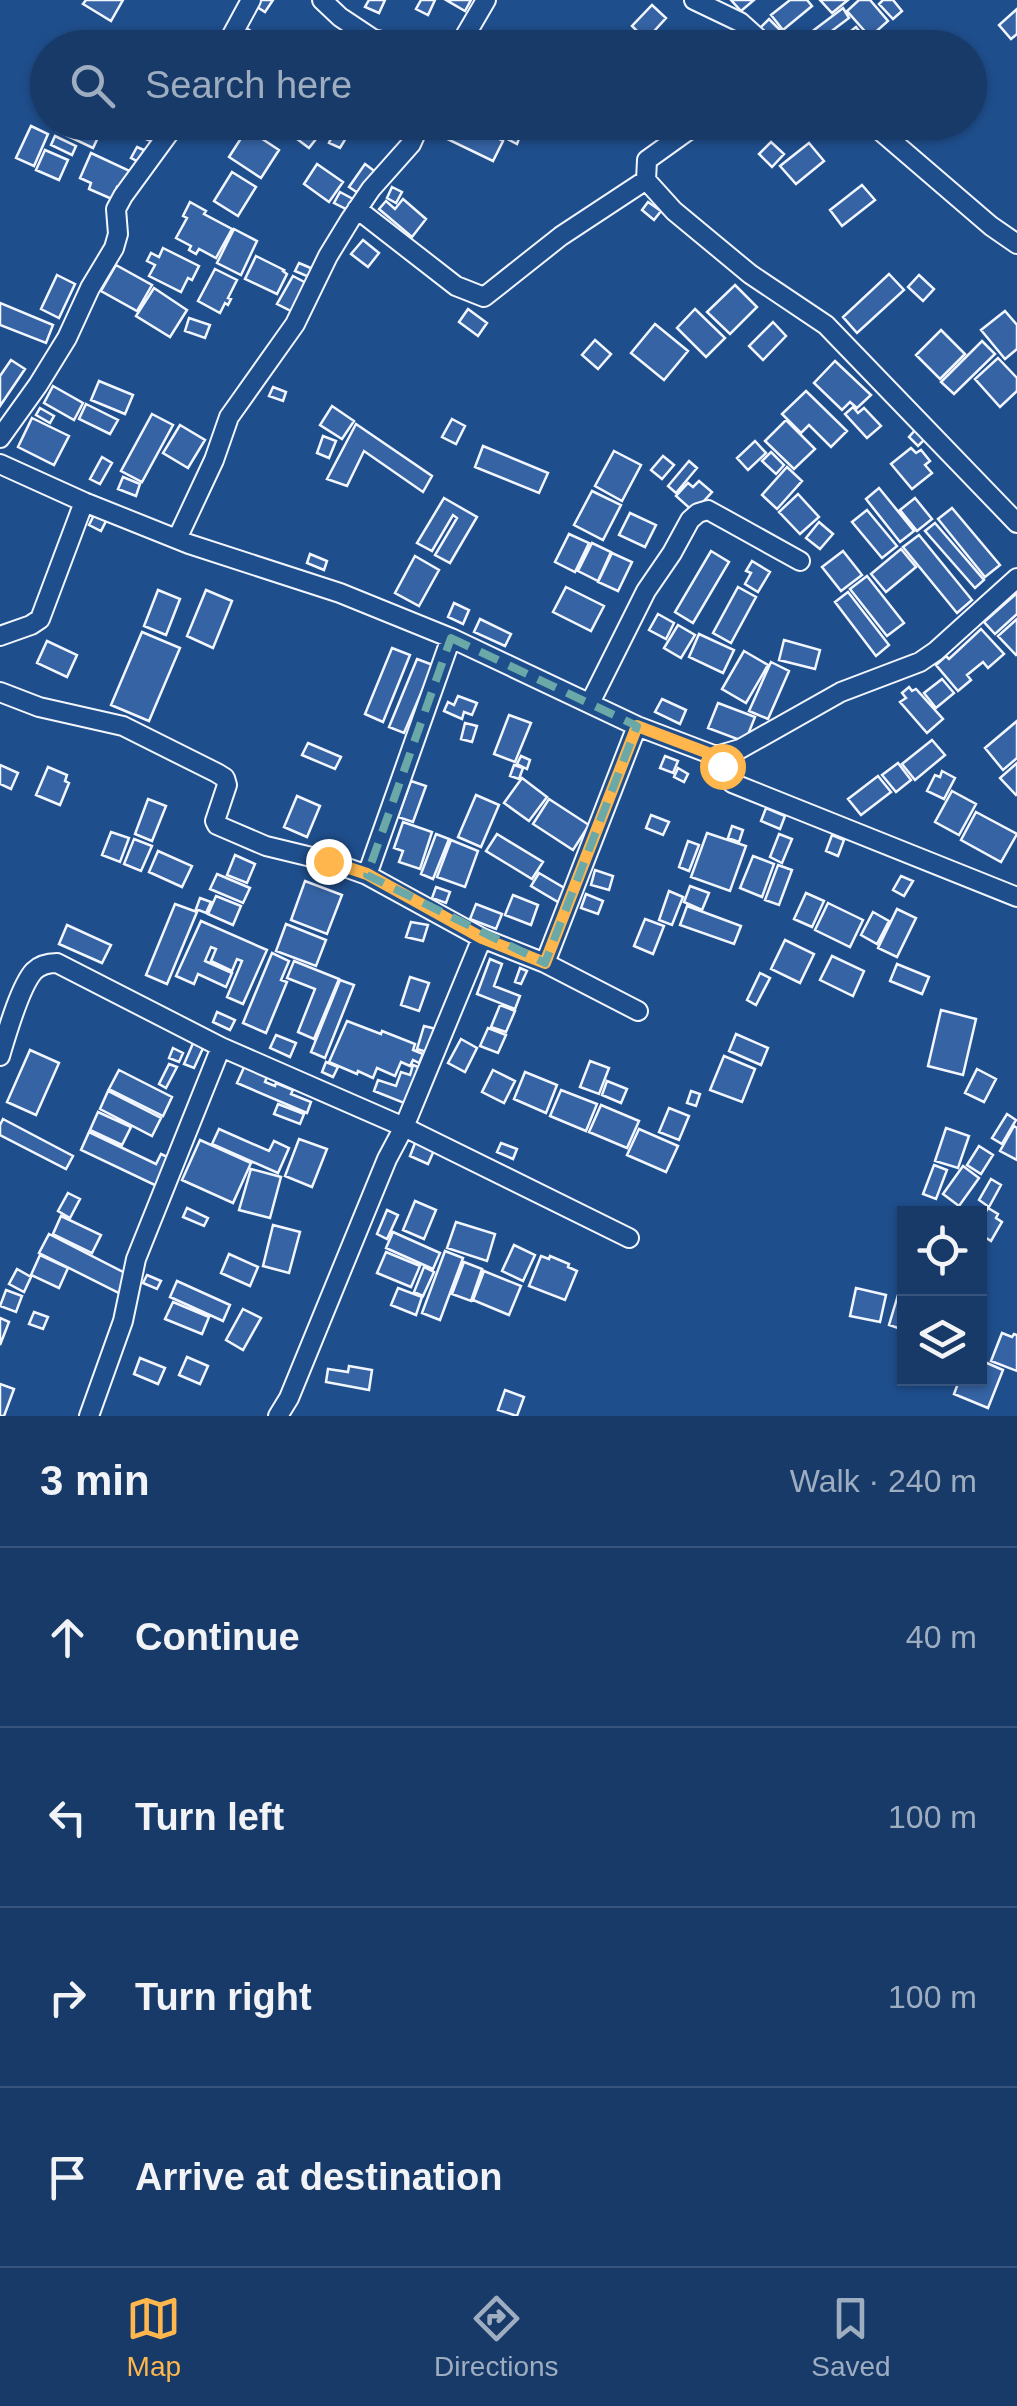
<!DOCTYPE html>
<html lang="en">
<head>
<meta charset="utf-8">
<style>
	body { margin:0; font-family:Arial,sans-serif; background:#244571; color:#f1f3f6 }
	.controls { position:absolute; right:30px; bottom:30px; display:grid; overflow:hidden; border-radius:0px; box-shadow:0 2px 8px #0004 }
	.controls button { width:90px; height:90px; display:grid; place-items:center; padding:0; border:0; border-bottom:2px solid #36547d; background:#173a69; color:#f1f3f6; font:50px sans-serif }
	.stop { position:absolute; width:30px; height:30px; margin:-22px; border:8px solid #ffb74d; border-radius:50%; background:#fff }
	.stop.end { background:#ffb74d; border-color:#fff; box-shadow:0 2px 10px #0008 }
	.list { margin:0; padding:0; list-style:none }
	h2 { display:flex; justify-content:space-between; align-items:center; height:130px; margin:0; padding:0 40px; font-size:42px }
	h2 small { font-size:32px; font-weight:400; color:#9eadc0 }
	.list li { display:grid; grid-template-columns:65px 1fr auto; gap:30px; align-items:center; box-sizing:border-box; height:180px; padding:0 40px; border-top:2px solid #36547d }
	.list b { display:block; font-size:38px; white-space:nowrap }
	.list em { font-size:32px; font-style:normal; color:#9eadc0 }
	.icon { flex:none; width:55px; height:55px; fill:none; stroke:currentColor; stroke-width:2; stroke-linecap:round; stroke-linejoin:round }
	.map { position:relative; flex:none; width:1017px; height:1416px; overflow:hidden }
	.search { position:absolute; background:#173a69; box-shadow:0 2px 8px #0004; left:30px; right:30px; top:30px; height:110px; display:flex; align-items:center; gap:25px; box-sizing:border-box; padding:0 35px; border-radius:55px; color:#9eadc0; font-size:38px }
	.sheet { height:850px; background:#173a69 }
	nav { display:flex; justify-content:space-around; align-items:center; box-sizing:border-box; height:140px; border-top:2px solid #36547d; background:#173a69; font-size:28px; color:#9eadc0 }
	nav a { display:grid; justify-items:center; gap:5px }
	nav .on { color:#ffb74d }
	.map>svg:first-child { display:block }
	.building { fill:#3563a3; stroke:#f2f6ff; stroke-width:2.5 }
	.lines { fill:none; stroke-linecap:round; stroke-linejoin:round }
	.minor-casing { stroke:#f2f6ff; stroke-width:22 }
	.minor { stroke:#1f4e8c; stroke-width:18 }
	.route { stroke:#ffb74d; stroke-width:12 }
	.marked { fill:none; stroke:#6aa9a8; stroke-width:8; stroke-dasharray:20 12; stroke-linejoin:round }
</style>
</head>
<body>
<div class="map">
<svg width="1017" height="1416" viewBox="0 0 1017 1416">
	<rect width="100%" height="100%" fill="#1f4e8c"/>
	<!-- building -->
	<path class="building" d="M86,0H123L111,21L83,4Z
		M258,0H273L265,12L254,5Z
		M369,0H385L379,13L365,7Z
		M421,0H435L428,15L416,9Z
		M446,0H471L465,11Z
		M731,0H754L741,11Z
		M790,0H807L812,6L783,30L771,15Z
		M820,0H848L832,13Z
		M859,0H870L888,21L870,37L847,11Z
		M883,0H893L902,11L893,19L879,4Z
		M652,5L666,18L646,40L632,26Z
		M843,8L849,18L817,42L810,33Z
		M1017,9V34L1011,39L999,25Z
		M769,19L782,32L770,43L758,30Z
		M856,27L867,41L858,48H829Z
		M246,28L280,48H235Z
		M798,34L804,43L794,48L789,40Z
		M574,37L588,43L586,48H569Z
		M61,122H82L101,131L93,148L57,131Z
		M114,122H140L142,124L136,134Z
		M272,122H300L290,137L271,124Z
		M310,122H323L327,125L309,148L297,139Z
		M357,122H379L373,132Z
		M450,122H464L503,141L493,161L443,137Z
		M474,122H523L530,126L524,138L520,136L517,144Z
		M31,126L48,134L34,166L16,158Z
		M147,127L157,131L154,142L143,138Z
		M247,129L279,150L261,178L229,157Z
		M334,132L346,138L340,148L329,143Z
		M55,136L76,146L72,155L51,145Z
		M771,142L784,154L772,167L759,154Z
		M809,143L824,161L796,184L780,166Z
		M137,147L146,151L141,163L131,158Z
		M45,150L68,160L59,180L36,170Z
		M91,153L132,172L124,190L117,187L112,199L89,189L91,183L80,178Z
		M317,164L343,182L329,202L304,184Z
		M365,164L377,173L361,195L349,187Z
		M232,172L256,187L238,216L214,201Z
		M862,185L875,200L842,226L830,210Z
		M392,187L402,192L396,203L387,198Z
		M340,192L353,199L348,210L334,203Z
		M403,199L426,219L412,237L379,209L386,201L395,209Z
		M190,202L206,211L204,214L232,229L216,258L199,249L196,254L189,250L191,246L176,238L187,218L183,216Z
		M648,202L661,211L654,220L642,210Z
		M234,229L257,241L241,275L217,263Z
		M363,240L379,253L368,267L351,254Z
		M163,248L199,266L192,280L188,278L181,292L149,276L155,265L147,261L151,253L159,257Z
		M256,256L284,270L283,271L287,274L277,294L245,279Z
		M299,263L313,269L309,277L295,271Z
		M116,265L152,285L137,311L101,291Z
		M215,269L237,280L228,298L231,299L228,305L225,303L220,313L198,301Z
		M889,274L904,290L857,333L843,317Z
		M57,275L75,284L59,318L41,309Z
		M919,275L934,289L923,301L908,287Z
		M293,276L308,284L293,312L277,304Z
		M735,285L757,307L730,334L707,312Z
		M154,288L187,310L170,337L136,316Z
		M0,303L53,325L46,343L0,325Z
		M468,309L487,323L478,336L459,322Z
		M695,309L725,338L706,357L677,328Z
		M1005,311L1017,325V349L1005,359L981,330Z
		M189,318L210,325L205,338L185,331Z
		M773,322L786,336L763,360L749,346Z
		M655,324L688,351L664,380L631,353Z
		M941,330L965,354L940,379L916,355Z
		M595,340L611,354L598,369L582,355Z
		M982,341L995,354L954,394L941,382Z
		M998,358L1017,378V391L1000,407L975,379Z
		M11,360L25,369L0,406V376Z
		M835,361L871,395L857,408L850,402L842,410L814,383Z
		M99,381L133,395L125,414L91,400Z
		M53,386L83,403L74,420L44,403Z
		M273,387L286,392L283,401L269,396Z
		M806,391L847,431L831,447L809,425L801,433L782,414Z
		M86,404L118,420L110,434L79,419Z
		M332,406L354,421L342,439L320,425Z
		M853,407L858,413L864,408L881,426L867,438L845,414Z
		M40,408L54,416L50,423L36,415Z
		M152,414L173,425L142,482L121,471Z
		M32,418L69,436L54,465L18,447Z
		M452,419L465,426L456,444L442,437Z
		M786,420L815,449L794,469L765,441Z
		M356,424L432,476L423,492L364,451L347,486L327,479Z
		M180,425L205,440L188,468L163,453Z
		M917,428L927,437L918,446L909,437Z
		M323,436L336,441L329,458L317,453Z
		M755,441L766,453L748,470L737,458Z
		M483,446L548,473L539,493L475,467Z
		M911,448L916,453L921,450L930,461L925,465L932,473L912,489L891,464Z
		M614,451L641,465L622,501L595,486Z
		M771,452L784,465L776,474L762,461Z
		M663,456L674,465L662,479L651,470Z
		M102,457L112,463L100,484L90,479Z
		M689,461L697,468L676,493L668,486Z
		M787,467L802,481L777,509L762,495Z
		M123,477L140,484L136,496L118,489Z
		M699,481L712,492L694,512L676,496L688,483L693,487Z
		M879,488L914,531L900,542L866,499Z
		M592,491L621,505L603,540L574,525Z
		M798,494L819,517L800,534L779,512Z
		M444,498L477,517L450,563L435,555L457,518L453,515L432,551L417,543Z
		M915,498L932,519L917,531L900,510Z
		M952,508L1000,565L985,577L938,519Z
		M867,510L897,546L882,558L852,522Z
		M96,511L108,517L101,531L89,525Z
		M630,513L656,525L645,547L619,535Z
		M819,522L833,534L820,549L806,538Z
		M935,523L984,580L975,588L925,531Z
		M569,534L589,543L575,572L555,562Z
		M919,535L972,600L957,613L903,547Z
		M592,543L611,552L598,581L578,571Z
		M901,549L916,567L886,592L871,574Z
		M711,551L729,562L693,623L675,612Z
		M843,551L862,575L841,591L822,567Z
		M612,553L632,562L618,591L598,582Z
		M310,554L327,561L324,570L307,563Z
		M415,556L439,570L419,606L395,593Z
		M752,561L770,572L758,592L745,584L751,573L746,571Z
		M867,576L904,623L887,636L850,589Z
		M566,587L604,606L591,631L553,612Z
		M738,587L756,597L731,643L713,633Z
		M158,590L180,599L166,635L144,626Z
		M206,590L232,601L213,648L187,636Z
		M848,592L889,645L876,656L835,602Z
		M1017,593V614L995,634L984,622Z
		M454,603L469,610L463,624L448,617Z
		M658,614L674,623L666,639L649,630Z
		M480,619L511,634L505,646L474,632Z
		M1017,619V654L1016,655L998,636Z
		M678,625L695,635L681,658L664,648Z
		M981,629L1004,654L988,668L983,662L967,675L971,680L958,691L936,665L946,656L949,659Z
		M142,632L180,648L149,721L111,705Z
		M699,634L734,650L723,673L689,657Z
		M784,640L820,650L815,669L779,660Z
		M47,641L77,655L67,677L37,663Z
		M392,648L410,655L383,722L365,714Z
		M744,651L768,665L746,703L722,689Z
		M417,659L433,665L404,733L389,727Z
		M771,662L789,671L768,719L749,711Z
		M942,679L954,693L936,708L924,693Z
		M909,687L912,691L916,689L943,719L927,733L900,702L906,698L902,693Z
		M458,696L477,703L472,715L464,712L462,719L444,711L448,702L454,705Z
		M662,699L686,710L680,724L655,712Z
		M718,703L755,717L745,742L708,728Z
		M509,715L531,723L515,762L494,754Z
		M1017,721V758L1003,770L985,748Z
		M465,723L477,726L472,742L461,739Z
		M932,740L945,755L915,780L902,764Z
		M308,743L341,757L335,769L302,755Z
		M521,756L530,760L527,769L517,764Z
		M665,756L678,761L673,773L660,768Z
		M898,763L911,780L896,792L882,775Z
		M1017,763V794L1016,795L1000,778Z
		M0,765L18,773L11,789L0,784Z
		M514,765L523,768L519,779L510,776Z
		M48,767L67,775L65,781L69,783L60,805L36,795Z
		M678,768L688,774L684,782L674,777Z
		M942,771L955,778L944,799L927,791L935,775L940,777Z
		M878,776L891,792L861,815L848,799Z
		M522,778L547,797L529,821L504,803Z
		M411,781L426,786L413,822L398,817Z
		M952,791L976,804L959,835L935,822Z
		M476,795L499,805L481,847L458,837Z
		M297,796L320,806L307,837L284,827Z
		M148,799L166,806L152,841L135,834Z
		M549,799L589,825L573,850L533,824Z
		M766,808L785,816L780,829L761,821Z
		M976,812L1017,834L1001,862L961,840Z
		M651,815L669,822L663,835L646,828Z
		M403,822L432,832L420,869L399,862L403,851L394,848Z
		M732,826L743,830L739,842L728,838Z
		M111,832L129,838L120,862L102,855Z
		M707,833L746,846L730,891L691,877Z
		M436,834L449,839L433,879L421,874Z
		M497,834L543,862L532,879L486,851Z
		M779,834L792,839L782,863L770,857Z
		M832,835L844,840L838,856L826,851Z
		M134,839L152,846L141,871L124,864Z
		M451,840L478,851L465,887L437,877Z
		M688,841L699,845L689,871L679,867Z
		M158,851L192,866L182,887L149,872Z
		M235,855L255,864L247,883L227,875Z
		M753,856L774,864L762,897L740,888Z
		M778,865L792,870L779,905L765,900Z
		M595,870L613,876L609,890L591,885Z
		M539,873L566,889L558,902L531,886Z
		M217,874L250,888L243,903L210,889Z
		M901,876L913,881L904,896L893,890Z
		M305,881L342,895L327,934L291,920Z
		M690,886L709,893L702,910L684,902Z
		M436,887L450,892L446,903L432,898Z
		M669,891L683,897L672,925L659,920Z
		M806,893L824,901L812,927L794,919Z
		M586,894L603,901L598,914L581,908Z
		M513,895L538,905L531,925L505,915Z
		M216,896L241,906L233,925L208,914Z
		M200,898L211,902L206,913L196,909Z
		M828,903L863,920L850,947L815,930Z
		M175,904L197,912L167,984L146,975Z
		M476,904L502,914L496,929L470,919Z
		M687,906L741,926L734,944L680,925Z
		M897,909L916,918L897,957L878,948Z
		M873,912L889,921L877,944L861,935Z
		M645,919L664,926L653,954L634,946Z
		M201,921L267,950L243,1004L227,997L242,961L237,959L232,971L211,961L216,949L211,947L205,961L232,973L226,987L198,974L194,984L176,976Z
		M411,922L428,925L423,941L406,937Z
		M286,924L326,940L316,966L276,951Z
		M67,925L111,945L102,963L59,944Z
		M785,940L814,954L800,983L771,969Z
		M272,953L289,961L281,980L287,982L266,1033L243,1023Z
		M832,956L864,971L853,996L820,980Z
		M490,959L502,964L494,986L520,996L515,1009L477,994Z
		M294,961L339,979L314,1039L298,1032L315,989L287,978Z
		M897,964L929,977L922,994L890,981Z
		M520,968L527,971L521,984L515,982Z
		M760,973L770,978L756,1005L747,1000Z
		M410,977L429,983L419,1011L401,1005Z
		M340,980L354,985L325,1058L311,1052Z
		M500,1005L515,1011L506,1032L491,1027Z
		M941,1010L976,1019L963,1075L928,1066Z
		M217,1012L235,1020L230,1030L213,1022Z
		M347,1021L381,1034L382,1031L415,1044L413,1050L423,1054L419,1063L413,1060L410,1066L401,1062L395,1076L377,1068L373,1078L358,1071L357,1074L329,1062Z
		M424,1026L436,1029L430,1053L417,1049Z
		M488,1028L506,1035L498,1053L480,1046Z
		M736,1034L768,1048L761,1065L729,1051Z
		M276,1035L296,1043L290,1057L270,1048Z
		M461,1039L477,1048L465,1072L448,1063Z
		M194,1041L204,1046L194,1068L184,1064Z
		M173,1048L183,1053L179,1062L169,1058Z
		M30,1050L59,1063L36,1115L7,1102Z
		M724,1056L755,1069L742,1102L710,1090Z
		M590,1061L609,1068L599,1094L580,1087Z
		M326,1062L338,1067L333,1077L322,1072Z
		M169,1064L177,1067L166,1088L159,1084Z
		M245,1065L268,1074L265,1082L275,1086L276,1083L293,1090L291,1094L311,1102L307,1113L237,1083Z
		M413,1065L421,1068L417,1078L415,1077L404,1103L374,1091L378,1080L396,1086L401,1072L410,1075Z
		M977,1069L996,1079L984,1102L965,1093Z
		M119,1070L172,1097L163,1116L109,1089Z
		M493,1070L515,1081L504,1103L482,1092Z
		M525,1072L557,1085L546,1113L514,1099Z
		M607,1081L627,1089L621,1103L602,1095Z
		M561,1090L597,1104L586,1131L550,1116Z
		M108,1091L161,1118L152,1136L100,1109Z
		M691,1091L700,1094L696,1106L687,1103Z
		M278,1104L304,1114L300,1124L274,1114Z
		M601,1105L639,1121L627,1148L589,1132Z
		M669,1108L689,1116L679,1140L659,1132Z
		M98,1112L131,1127L122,1145L90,1130Z
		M1007,1114L1016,1120L1002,1144L992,1138Z
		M3,1119L73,1156L66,1169L0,1135V1125Z
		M1014,1126L1017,1128V1160L1000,1151Z
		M946,1128L969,1136L958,1168L935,1161Z
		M219,1129L269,1151L274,1141L289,1148L278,1173L212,1144Z
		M639,1129L678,1146L666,1172L627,1155Z
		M89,1132L156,1164L161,1154L172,1159L159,1187L81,1150Z
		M417,1138L436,1146L428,1164L410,1156Z
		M299,1139L327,1149L312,1187L285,1176Z
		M200,1140L251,1163L233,1203L182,1180Z
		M501,1143L517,1149L513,1159L497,1152Z
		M979,1146L993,1155L981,1174L967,1165Z
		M934,1165L947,1170L936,1199L923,1194Z
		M963,1166L979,1178L959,1206L943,1194Z
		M251,1169L281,1177L270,1218L239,1210Z
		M991,1179L1001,1185L989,1207L979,1200Z
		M68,1193L80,1199L70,1218L58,1211Z
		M415,1201L436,1210L424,1239L403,1230Z
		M187,1208L208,1218L204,1226L183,1217Z
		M988,1208L998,1214L996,1218L1002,1222L991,1241L980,1234V1222Z
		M387,1210L398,1215L387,1239L377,1234Z
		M61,1216L101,1235L92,1253L53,1234Z
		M456,1222L495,1234L487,1261L447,1248Z
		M273,1225L300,1232L289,1273L263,1266Z
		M393,1232L440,1253L433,1269L386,1248Z
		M49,1234L129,1275L119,1293L39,1253Z
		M514,1245L535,1255L523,1281L502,1271Z
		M445,1251L463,1258L440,1320L422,1313Z
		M386,1252L420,1266L411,1287L377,1273Z
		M229,1254L258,1267L250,1286L221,1273Z
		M40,1255L68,1268L59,1288L31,1275Z
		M541,1256L549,1259L550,1256L569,1264L568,1267L577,1271L565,1300L529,1286Z
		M464,1262L482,1269L471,1301L452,1294Z
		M424,1267L434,1272L423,1296L414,1292Z
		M17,1269L31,1277L24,1292L9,1284Z
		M484,1271L521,1286L509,1315L473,1300Z
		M147,1275L161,1281L157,1289L143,1283Z
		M904,1275V1330L889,1325Z
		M177,1281L230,1305L223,1321L170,1297Z
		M398,1288L422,1297L416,1315L391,1305Z
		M856,1288L886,1295L880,1322L850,1316Z
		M6,1290L22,1296L16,1312L0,1306Z
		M173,1302L209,1317L202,1334L165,1319Z
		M243,1309L261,1318L243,1350L226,1340Z
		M34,1312L48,1317L43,1329L29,1324Z
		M0,1318L9,1322L0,1345Z
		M1002,1333L1012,1337L1014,1334L1017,1335V1371L991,1361Z
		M187,1357L208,1366L200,1384L179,1375Z
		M140,1358L165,1368L158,1384L134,1374Z
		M980,1360L1003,1370L988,1408L954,1394L960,1378H980Z
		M349,1366L372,1370L369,1390L326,1382L328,1369L348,1372Z
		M0,1384L14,1389L4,1416H0Z
		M505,1390L524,1397L517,1416L498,1410Z"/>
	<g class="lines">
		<defs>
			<path id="minor" d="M322,0L340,17L373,39L410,48
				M694,0L740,22L769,48
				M225,48L251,0
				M458,48L486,0
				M700,122L647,160L646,180L674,211L750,274L826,325L1017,523
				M870,122L991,226L1017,244
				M357,209L456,286L484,297L561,236L646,180
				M0,438L38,385L67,338L90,288L114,248L118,234L116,209L123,196L177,122
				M0,464L84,502L189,544L340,593L451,638L637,726L716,756L740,749L841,692L920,662L936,651L1017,578
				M177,539L214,460L229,417L295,324L328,256L350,220L371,189L411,144L421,122
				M0,636L31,625L40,619L84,502
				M0,692L39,707L123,726L217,773L225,778L227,785L215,821L217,825L266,846L328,861L367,875L482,938L545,963L638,1011
				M590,703L646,591L672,553L690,520L698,513L708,510L800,561
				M716,756L732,783L1017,897
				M367,875L451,638
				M545,963L637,726
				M0,1056C6,1036 20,986 34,971C40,965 49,963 57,963L221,1047L404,1127L629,1238
				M89,1416L123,1321L136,1259L221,1047
				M278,1416L289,1398L387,1159L404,1127L482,938"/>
		</defs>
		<!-- minor casing -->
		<use href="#minor" class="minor-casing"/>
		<!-- minor -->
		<use href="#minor" class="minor"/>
	</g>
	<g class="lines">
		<!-- route -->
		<path class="route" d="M328,861L367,874L482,938L545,963L637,726L716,756L722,766"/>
	</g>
	<!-- marked area -->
	<path class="marked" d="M451,638L637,726L545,963L367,875Z"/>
</svg>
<div class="controls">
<button><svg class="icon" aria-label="locate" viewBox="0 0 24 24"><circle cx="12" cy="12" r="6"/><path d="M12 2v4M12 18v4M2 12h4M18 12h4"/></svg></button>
<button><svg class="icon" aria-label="layers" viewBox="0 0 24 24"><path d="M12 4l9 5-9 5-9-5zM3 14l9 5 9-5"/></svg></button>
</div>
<div class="stop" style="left:722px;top:766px"></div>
<div class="stop end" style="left:328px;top:861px"></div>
<div class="search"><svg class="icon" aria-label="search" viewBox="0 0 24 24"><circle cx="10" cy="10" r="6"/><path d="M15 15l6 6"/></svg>Search here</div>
</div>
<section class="sheet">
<h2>3 min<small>Walk · 240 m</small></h2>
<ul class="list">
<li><svg class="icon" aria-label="ahead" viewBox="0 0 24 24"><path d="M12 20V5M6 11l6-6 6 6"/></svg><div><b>Continue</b></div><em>40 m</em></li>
<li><svg class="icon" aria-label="left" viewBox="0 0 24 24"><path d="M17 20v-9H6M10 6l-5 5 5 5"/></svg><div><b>Turn left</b></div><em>100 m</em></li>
<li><svg class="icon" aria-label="right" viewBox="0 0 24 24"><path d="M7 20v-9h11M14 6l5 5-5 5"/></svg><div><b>Turn right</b></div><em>100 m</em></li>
<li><svg class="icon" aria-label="arrive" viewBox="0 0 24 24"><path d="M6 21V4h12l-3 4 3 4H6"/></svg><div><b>Arrive at destination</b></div></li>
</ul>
</section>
<nav>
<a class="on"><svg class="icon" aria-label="map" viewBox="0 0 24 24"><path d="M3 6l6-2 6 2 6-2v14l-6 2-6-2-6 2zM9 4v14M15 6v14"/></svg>Map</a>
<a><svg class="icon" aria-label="directions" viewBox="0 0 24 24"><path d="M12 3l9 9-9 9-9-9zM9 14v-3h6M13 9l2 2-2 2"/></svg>Directions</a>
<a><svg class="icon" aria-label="saved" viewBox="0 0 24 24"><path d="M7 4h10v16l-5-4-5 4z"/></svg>Saved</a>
</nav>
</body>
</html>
